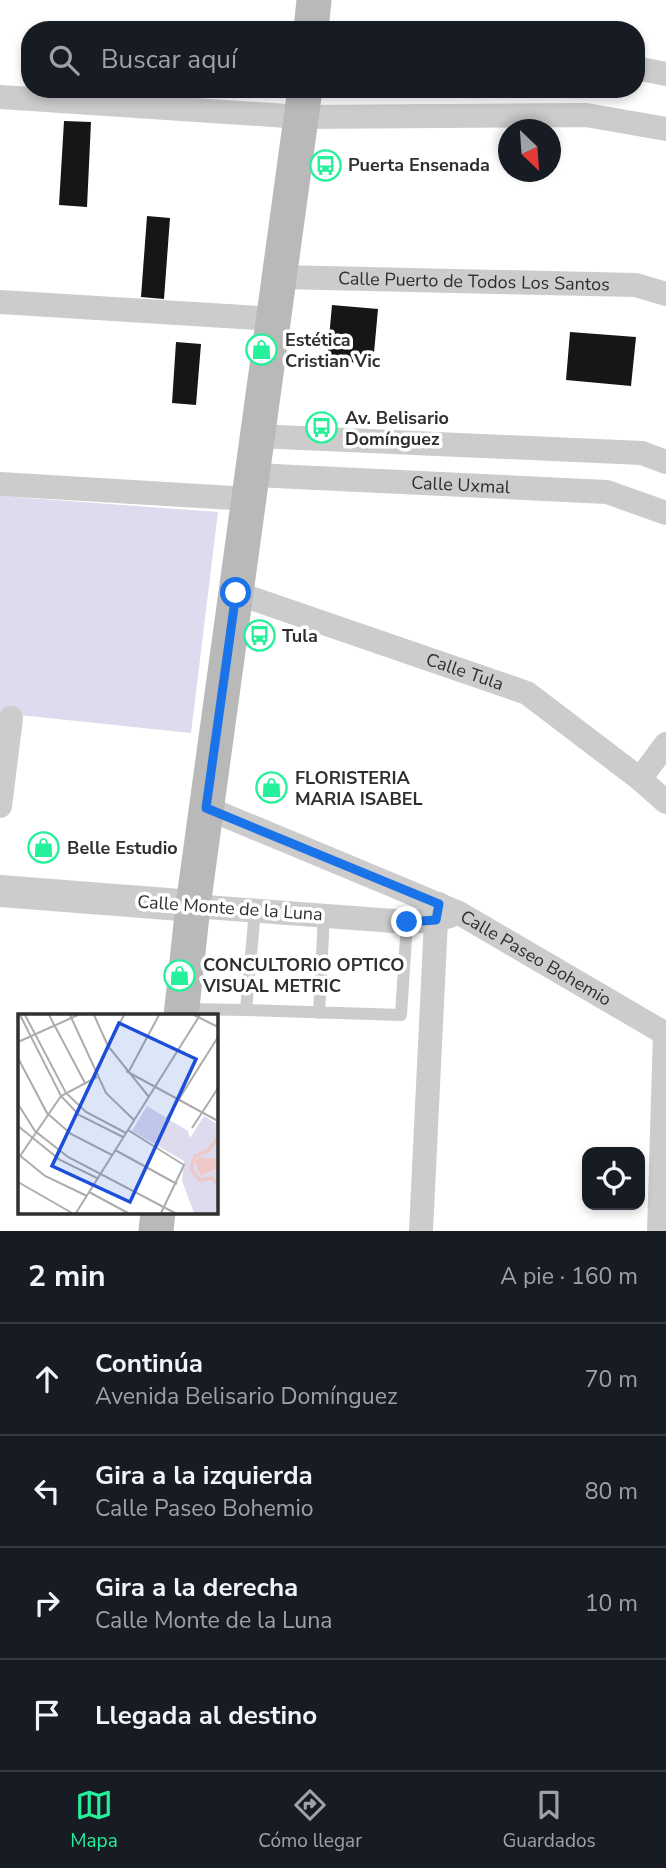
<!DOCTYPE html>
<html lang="es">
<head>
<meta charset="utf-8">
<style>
	body { margin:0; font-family:"Nunito Sans",sans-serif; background:#242831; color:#f1f3f6 }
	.controls { position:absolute; right:21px; bottom:21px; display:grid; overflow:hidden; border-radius:14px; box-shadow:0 4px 10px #0003 }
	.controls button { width:63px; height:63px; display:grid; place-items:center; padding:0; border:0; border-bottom:2px solid #363941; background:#171b24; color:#f1f3f6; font:35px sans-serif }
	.compass { position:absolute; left:498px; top:119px; width:63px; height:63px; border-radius:50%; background:#171b24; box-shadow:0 4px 10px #0003; rotate:155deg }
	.stop { position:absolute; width:21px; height:21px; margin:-16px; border:5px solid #1a73e8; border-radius:50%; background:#fff }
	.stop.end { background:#1a73e8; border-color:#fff; box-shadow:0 2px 7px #0008 }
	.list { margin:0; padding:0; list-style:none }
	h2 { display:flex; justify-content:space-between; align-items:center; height:91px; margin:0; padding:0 28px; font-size:30px }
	h2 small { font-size:23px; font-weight:400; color:#9ea1a6 }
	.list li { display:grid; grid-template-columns:46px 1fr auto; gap:21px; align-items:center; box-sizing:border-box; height:112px; padding:0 28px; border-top:2px solid #363941 }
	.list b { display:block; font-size:26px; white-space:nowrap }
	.list p { margin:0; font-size:23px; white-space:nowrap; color:#9ea1a6 }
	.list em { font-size:23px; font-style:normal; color:#9ea1a6 }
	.icon { flex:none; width:38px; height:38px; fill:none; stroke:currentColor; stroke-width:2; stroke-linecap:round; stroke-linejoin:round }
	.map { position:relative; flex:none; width:666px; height:1231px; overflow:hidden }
	.search { position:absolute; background:#171b24; box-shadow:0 4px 10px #0003; left:21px; right:21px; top:21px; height:77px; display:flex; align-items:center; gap:18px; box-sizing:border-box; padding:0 24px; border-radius:28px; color:#9ea1a6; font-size:26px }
	.sheet { height:539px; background:#171b24 }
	nav { display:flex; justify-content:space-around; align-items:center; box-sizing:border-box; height:98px; border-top:2px solid #363941; background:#171b24; font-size:19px; color:#9ea1a6 }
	nav a { display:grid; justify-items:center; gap:4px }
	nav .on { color:#26f09a }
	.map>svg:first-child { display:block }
	.green { fill:#dddbed }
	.building { fill:#161616 }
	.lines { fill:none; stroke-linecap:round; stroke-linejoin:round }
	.service { stroke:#ccc; stroke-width:12 }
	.minor { stroke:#ccc; stroke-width:24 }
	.tertiary { stroke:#ccc; stroke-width:32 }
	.secondary { stroke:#b9b9b9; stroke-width:35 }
	.route { stroke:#1a73e8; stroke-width:9 }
	.labels { text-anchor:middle; stroke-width:7; stroke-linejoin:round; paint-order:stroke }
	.poi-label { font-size:18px; font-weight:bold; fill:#2f2f2f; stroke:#fff; text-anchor:start }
	.street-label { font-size:18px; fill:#2f2f2f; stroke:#fff }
	.inset-river { fill:none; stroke:#eec8c6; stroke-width:3.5 }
	.inset-road { fill:none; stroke:#acacac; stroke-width:2 }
	.view { fill:#1d4ed8; fill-opacity:0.15; stroke:#1d4ed8; stroke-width:3.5 }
	.inset-edge { fill:none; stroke:#2f2f2f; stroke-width:3.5 }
</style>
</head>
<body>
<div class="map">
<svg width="666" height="1231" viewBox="0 0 666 1231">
	<rect width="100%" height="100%" fill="#fff"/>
	<!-- green -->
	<path class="green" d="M0,496L218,512L191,733L0,713Z"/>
	<!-- building -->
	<path class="building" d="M64,121L91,122L87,207L59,205Z
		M147,216L170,218L164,299L141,297Z
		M332,305L378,309L373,364L327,360Z
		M570,332L636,337L631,386L566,380Z
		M176,342L201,344L196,405L172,403Z"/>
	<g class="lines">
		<!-- service -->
		<path class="service" d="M255,910L246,1010L401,1015L407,922
			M185,1009L246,1010
			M319,1013L324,916"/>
		<!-- minor -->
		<g class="minor">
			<path d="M636,68L666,74"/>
			<path d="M0,97L302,117L586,115L666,129"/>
			<path id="s1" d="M280,277L636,285L666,294"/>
			<path d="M0,302L274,319"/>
			<path d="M257,436L642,453L666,462"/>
			<path id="s2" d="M253,475L607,492L666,513"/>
			<path d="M0,484L249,499"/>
			<path id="s3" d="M236,593L527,693L640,779L666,802"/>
			<path d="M640,779L666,744"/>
			<path d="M0,806L11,718"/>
			<path id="s4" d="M207,808L459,913L666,1034"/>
			<path d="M193,906L407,922L436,920L450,916"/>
			<path d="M421,1231L436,920L439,904"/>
			<path d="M659,1231L665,1033"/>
		</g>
		<!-- tertiary -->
		<path class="tertiary" d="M0,891L193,906"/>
		<!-- secondary -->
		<path class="secondary" d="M311,30L314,0
			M181,1016L193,906L305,89
			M156,1231L158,1212"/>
	</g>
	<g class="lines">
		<!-- route -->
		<path class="route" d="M236,593L206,808L439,904L436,920L407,922"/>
	</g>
	<!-- icons -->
	<defs>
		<symbol id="bus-ring" viewBox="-11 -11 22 22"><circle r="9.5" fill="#fff" stroke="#26f09a" stroke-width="1.5"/><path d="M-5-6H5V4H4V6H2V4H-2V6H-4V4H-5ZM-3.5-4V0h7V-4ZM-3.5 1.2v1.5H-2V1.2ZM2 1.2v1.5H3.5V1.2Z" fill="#26f09a"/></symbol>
		<symbol id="shop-ring" viewBox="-11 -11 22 22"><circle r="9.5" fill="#fff" stroke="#26f09a" stroke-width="1.5"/><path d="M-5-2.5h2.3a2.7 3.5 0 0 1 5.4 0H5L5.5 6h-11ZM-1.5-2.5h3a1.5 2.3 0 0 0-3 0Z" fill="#26f09a"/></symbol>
	</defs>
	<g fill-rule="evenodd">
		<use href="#bus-ring" x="308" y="148" width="35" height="35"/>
		<use href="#shop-ring" x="244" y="332" width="35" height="35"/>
		<use href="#bus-ring" x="304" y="410" width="35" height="35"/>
		<use href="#bus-ring" x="242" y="618" width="35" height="35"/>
		<use href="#shop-ring" x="254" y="770" width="35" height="35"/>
		<use href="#shop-ring" x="26" y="830" width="35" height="35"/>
		<use href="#shop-ring" x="162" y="958" width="35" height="35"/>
	</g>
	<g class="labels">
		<!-- poi labels -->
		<g class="poi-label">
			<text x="348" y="171">Puerta Ensenada</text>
			<text x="285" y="346">Estética<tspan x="285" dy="21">Cristian Vic</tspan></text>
			<text x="345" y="424">Av. Belisario<tspan x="345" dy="21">Domínguez</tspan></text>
			<text x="282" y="642">Tula</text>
			<text x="295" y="784">FLORISTERIA<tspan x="295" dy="21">MARIA ISABEL</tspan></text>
			<text x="67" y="854">Belle Estudio</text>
			<text x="203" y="971">CONCULTORIO OPTICO<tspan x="203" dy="21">VISUAL METRIC</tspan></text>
		</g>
		<!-- street labels -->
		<g class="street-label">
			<text dy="6" stroke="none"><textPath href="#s1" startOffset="194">Calle Puerto de Todos Los Santos</textPath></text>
			<text dy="6" stroke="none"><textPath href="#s2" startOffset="208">Calle Uxmal</textPath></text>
			<text dy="6" stroke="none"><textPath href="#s3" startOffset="242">Calle Tula</textPath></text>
			<text transform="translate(230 908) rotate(4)" y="6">Calle Monte de la Luna</text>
			<text dy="6" stroke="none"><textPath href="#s4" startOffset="362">Calle Paseo Bohemio</textPath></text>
		</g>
	</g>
	<!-- overview -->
	<g transform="translate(18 1014)">
		<rect width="200" height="200" fill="#fff"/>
		<path d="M129,92L170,117L172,124L186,102L199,110V199H176L164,167L166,147L114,117Z" fill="#dddbed"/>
		<path d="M181,143L199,145V154L183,162L177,148Z" fill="#eec8c6"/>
		<path class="inset-river" d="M200,123L190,137L177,142L173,155L182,166L194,164L200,170"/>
		<path class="inset-road" d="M2,1L43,82L61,101L105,123M7,1L48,79L68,98L108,119M31,1L67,69M52,1L88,79L116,106M76,1L90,32L131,83M176,1L200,13M0,28L60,1M90,32L106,1M0,44L29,99L53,120L94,141M108,57L200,107M110,59L141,1M0,90L17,117L50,143L157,199M149,104L200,23M0,112L42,146L79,164M174,114L200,74M110,116L166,151L143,199M97,136L159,170M0,140L27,162L69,182M0,145L43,82L79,63M0,168L54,199M71,178L110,199M58,199L182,1"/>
		<path class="view" d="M101,9L178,45L112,188L34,152Z"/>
		<rect width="200" height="200" class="inset-edge"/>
	</g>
</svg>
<div class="controls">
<button><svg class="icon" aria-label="locate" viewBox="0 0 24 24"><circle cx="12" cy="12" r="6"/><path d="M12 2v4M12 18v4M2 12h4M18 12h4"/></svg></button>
</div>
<svg class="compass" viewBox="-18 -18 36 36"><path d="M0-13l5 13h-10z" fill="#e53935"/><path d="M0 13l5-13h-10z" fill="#9ea1a6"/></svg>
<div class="stop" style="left:236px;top:593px"></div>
<div class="stop end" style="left:407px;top:922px"></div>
<div class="search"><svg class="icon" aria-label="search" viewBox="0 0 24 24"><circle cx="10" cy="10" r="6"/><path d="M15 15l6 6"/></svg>Buscar aquí</div>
</div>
<section class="sheet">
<h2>2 min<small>A pie · 160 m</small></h2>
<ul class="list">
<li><svg class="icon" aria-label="ahead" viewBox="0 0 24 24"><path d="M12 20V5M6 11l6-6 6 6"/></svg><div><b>Continúa</b><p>Avenida Belisario Domínguez</p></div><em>70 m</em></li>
<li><svg class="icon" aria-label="left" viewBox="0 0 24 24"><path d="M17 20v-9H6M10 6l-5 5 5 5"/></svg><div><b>Gira a la izquierda</b><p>Calle Paseo Bohemio</p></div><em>80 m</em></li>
<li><svg class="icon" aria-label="right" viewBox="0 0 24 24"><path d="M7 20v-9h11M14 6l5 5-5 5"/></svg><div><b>Gira a la derecha</b><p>Calle Monte de la Luna</p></div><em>10 m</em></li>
<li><svg class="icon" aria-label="arrive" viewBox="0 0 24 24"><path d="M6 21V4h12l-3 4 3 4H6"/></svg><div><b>Llegada al destino</b></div></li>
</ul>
</section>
<nav>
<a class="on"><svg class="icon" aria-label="map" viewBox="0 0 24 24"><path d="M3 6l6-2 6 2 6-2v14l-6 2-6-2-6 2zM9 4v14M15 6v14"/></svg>Mapa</a>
<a><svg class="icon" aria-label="directions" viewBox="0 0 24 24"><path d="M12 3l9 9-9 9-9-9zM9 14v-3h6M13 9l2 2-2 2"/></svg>Cómo llegar</a>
<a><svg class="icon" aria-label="saved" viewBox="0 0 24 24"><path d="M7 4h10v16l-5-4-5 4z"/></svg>Guardados</a>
</nav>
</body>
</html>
